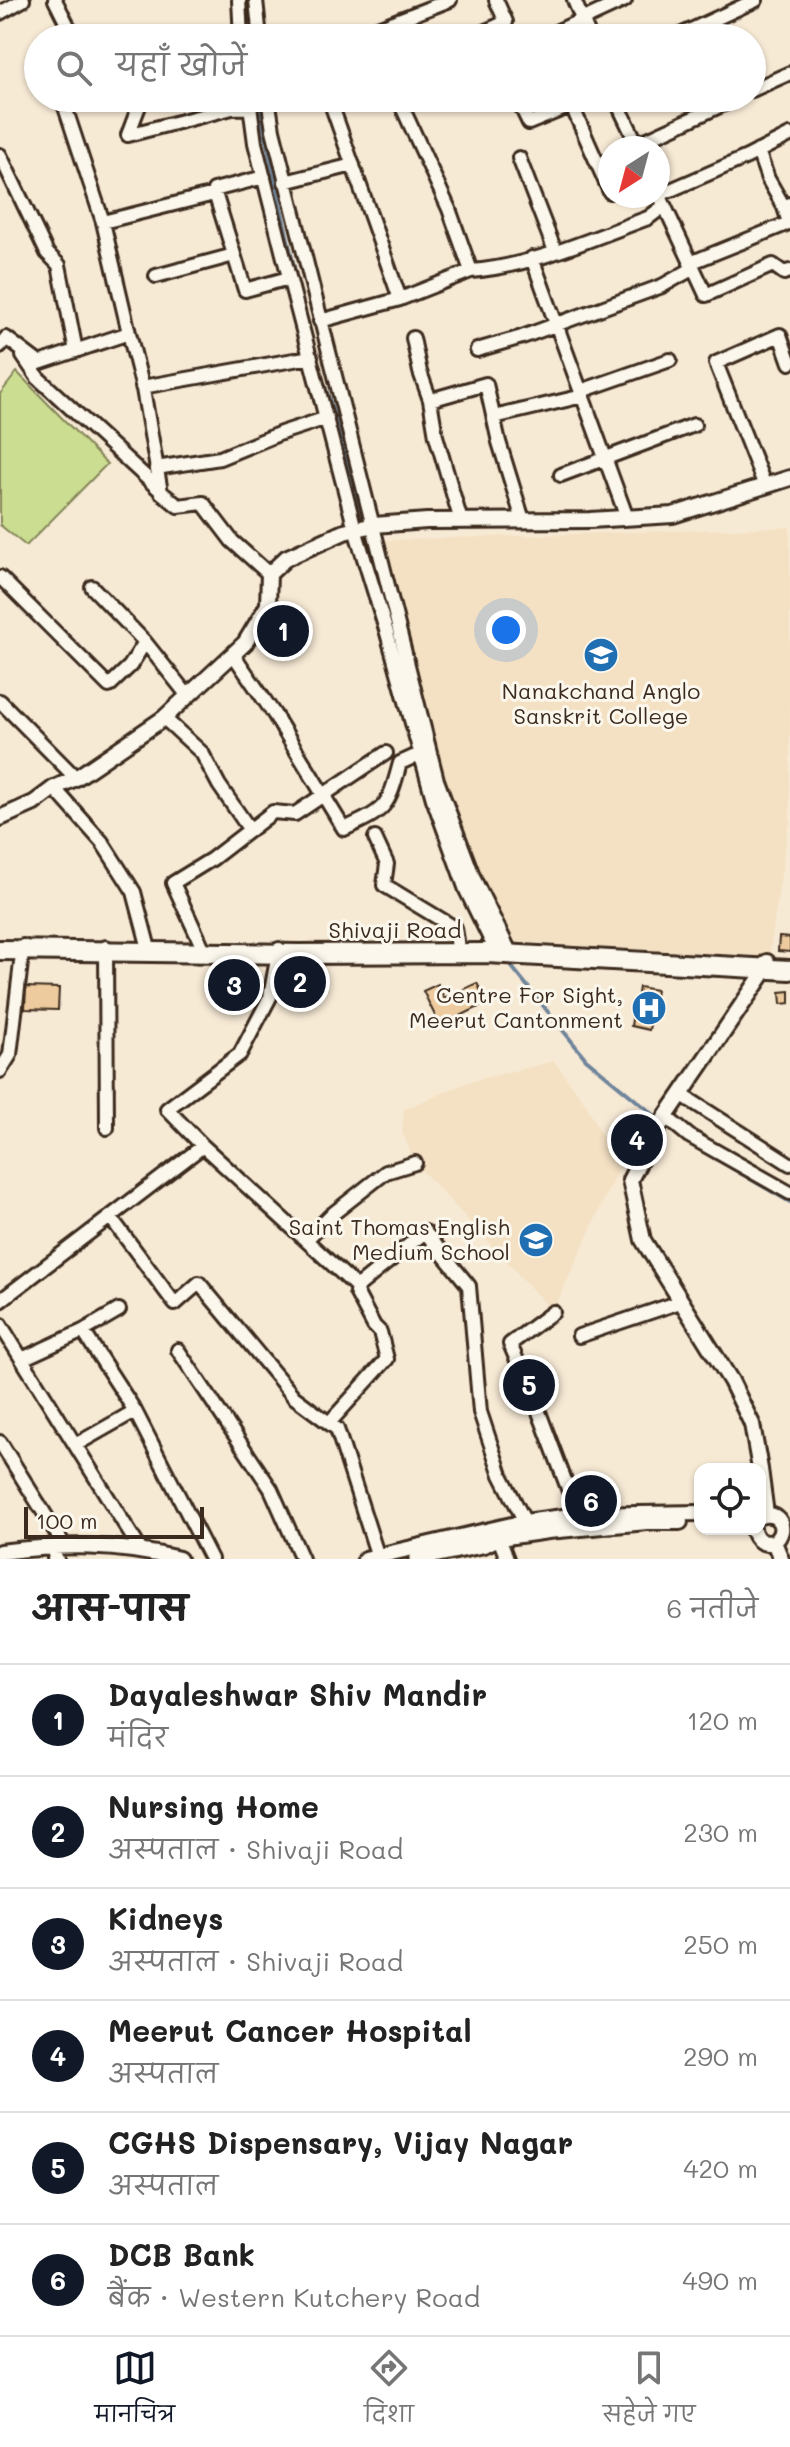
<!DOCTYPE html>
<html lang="hi">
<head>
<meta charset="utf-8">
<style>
	body { margin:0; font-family:Mali,"Playpen Sans Deva",sans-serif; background:#f6f6f6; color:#222 }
	.controls { position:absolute; right:24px; bottom:24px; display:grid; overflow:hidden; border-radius:16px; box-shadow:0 2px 6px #0004 }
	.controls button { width:72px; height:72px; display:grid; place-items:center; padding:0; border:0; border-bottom:2px solid #e0e0e0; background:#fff; color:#222; font:40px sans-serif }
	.compass { position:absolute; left:598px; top:136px; width:72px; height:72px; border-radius:50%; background:#fff; box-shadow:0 2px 6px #0004; rotate:216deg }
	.scale { position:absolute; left:24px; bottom:20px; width:180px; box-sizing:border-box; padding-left:8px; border:4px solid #3b2a1e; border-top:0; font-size:22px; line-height:28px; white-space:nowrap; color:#3b2a1e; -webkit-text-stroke:6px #fbf7ec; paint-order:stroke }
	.you { position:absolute; left:506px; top:630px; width:28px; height:28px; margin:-20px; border:6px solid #fff; border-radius:50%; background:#1a73e8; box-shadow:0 0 0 12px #1a73e833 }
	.badge { display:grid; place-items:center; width:52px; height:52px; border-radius:50%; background:#111827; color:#fff; font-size:26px; font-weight:700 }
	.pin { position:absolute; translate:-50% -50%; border:4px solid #fff; box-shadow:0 2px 8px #0006 }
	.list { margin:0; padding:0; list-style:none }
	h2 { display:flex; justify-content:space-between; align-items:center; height:104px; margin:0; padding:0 32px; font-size:34px }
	h2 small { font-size:26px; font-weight:400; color:#767676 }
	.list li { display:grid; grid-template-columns:52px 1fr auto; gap:24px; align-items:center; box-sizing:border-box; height:112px; padding:0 32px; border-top:2px solid #e0e0e0 }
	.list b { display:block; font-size:30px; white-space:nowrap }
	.list p { margin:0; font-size:26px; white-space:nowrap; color:#767676 }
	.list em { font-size:26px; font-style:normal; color:#767676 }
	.icon { flex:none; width:44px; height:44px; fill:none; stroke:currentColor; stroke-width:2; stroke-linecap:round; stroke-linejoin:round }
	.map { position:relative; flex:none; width:790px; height:1559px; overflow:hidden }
	.search { position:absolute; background:#fff; box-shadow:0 2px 6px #0004; left:24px; right:24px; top:24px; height:88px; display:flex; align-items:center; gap:20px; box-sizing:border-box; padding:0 28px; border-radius:44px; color:#767676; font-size:30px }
	.sheet { height:776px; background:#fff }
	nav { display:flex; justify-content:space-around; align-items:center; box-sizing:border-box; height:112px; border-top:2px solid #e0e0e0; background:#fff; font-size:22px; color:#767676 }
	nav a { display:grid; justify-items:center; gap:4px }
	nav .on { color:#111827 }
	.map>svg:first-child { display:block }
	.built { fill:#f4e1c4 }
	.green { fill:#cbdd91; stroke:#838458; stroke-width:2 }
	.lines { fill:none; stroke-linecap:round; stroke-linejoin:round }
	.stream { stroke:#70859b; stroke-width:4 }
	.building { fill:#edcb9e; stroke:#3b2a1e; stroke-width:2 }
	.minor-casing { stroke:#3b2a1e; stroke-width:18 }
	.tertiary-casing { stroke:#3b2a1e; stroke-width:20 }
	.primary-casing { stroke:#3b2a1e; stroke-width:24 }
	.minor { stroke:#fbf7ec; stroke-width:12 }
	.tertiary { stroke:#fbf7ec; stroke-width:14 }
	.primary { stroke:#fbf7ec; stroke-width:18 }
	.labels { text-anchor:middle; stroke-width:6; stroke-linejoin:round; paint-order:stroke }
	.poi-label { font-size:22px; fill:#3b2a1e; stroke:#fbf7ec; text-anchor:end }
	.street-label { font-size:22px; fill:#3b2a1e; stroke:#fbf7ec }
</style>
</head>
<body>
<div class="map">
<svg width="790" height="1559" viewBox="0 0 790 1559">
	<rect width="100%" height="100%" fill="#f7ead5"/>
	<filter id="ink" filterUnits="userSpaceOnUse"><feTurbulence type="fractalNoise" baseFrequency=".0125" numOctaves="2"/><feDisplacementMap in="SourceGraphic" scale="16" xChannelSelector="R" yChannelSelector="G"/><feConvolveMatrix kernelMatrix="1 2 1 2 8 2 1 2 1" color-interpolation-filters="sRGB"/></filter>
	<g filter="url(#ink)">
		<!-- built -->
		<path class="built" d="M790,527V825L788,827L769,958L516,942L479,878L439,770L384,540Z
			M554,1061L586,1104L618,1169L553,1312L415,1163L402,1132L404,1109L468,1082Z"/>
		<!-- green -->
		<path class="green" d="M17,372L107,464L26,546L0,525V394Z"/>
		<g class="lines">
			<!-- stream -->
			<path class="stream" d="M247,0L250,38
				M257,98L304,313
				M318,364L344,447L389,613
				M512,967L586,1059L660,1120
				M666,1125L687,1142L790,1202"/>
		</g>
		<!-- building -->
		<path class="building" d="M779,937L790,938V952L778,951Z
			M220,978H250V1004H220Z
			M477,983L487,1003L440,1026L423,991L438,984L444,998Z
			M26,987L59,988L58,1010L25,1009Z
			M639,987L656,990L649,1030L631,1026L633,1013L644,1015L647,1002L637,1000Z
			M790,991V1003L781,1004L780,992Z
			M632,1124L650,1137L638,1154L620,1141Z"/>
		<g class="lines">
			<defs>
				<path id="minor" d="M55,0L74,38
					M239,0L241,38
					M256,0L260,38
					M574,0L590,38
					M0,13L23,0
					M352,38L450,0
					M490,38L486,31L506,22L496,0
					M543,38L625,0
					M674,38L756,0
					M752,90L790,73
					M62,98L103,222L129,333
					M249,98L255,143L284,258L355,529L387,633L433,799L466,890L497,953
					M268,98L273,130L437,780L475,881L511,954
					M329,98L400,299
					M398,98L449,209L471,271C529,267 593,238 648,218L664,206
					M517,98L529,123L590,98
					M615,98L637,144
					M572,106L610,192
					M128,135L232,108L250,107
					M128,135L142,98
					M639,148L637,144L737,98
					M758,151L768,179L784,207L790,204
					M0,155L47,253L59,265L76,351
					M519,158L555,251
					M264,177L214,190L245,290L289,278
					M285,182L353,165
					M658,192L706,295L773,265L784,273L790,271
					M659,195L747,157L790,135
					M103,222L214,194V190
					M532,258L627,518
					M690,263L789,223L784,207
					M156,276L234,255
					M320,321L400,299L471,271
					M413,338L420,372L430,400L436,436L461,521
					M0,346L6,338L39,363L129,333L143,389L161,492L178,506L203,503L232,541L269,574
					M477,350L522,337L662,286L692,269
					M23,356L38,378L161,491
					M142,387L311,357
					M581,391L670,360
					M430,400L486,384L499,442L523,520
					M494,417L583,396
					M156,468L220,458L281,433L327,418
					M561,475L694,425
					M765,486L716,363L780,335L790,363
					M0,577L109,686L130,666L145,642L188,696
					M92,587L145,642
					M233,654L274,714L344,829C386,810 388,808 400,763L420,754
					M0,701L76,778
					M164,718L202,753L219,785L250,830
					M54,788L102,842L134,892L148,945
					M375,838L387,864L384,885L455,928L458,947
					M106,947L107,1128
					M279,949L270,997L240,1054L167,1109L203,1146L357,1287L425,1232L469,1286L480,1412L501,1475L525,1522
					M202,953V946L173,883L212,859L273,812L295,814L386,753
					M0,1071L10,1055L23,946
					M682,1095L790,1164
					M666,1117L689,1136L790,1193
					M111,1218L175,1304L199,1283L294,1397L337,1429L378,1557
					M306,1240L330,1216L386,1172L415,1163
					M0,1301L203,1146
					M553,1312L510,1344L539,1412L578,1515
					M0,1324L140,1549
					M83,1331L135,1411
					M579,1336L680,1302
					M178,1350L271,1489L302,1559
					M22,1359L83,1331L119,1310
					M329,1423L387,1359L380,1332L374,1326L356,1292L357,1287
					M0,1442L64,1545
					M77,1444L135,1411L211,1559
					M499,1538L507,1559"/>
				<path id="tertiary" d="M0,818L34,803L54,788L76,778L164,718L245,643L268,605L269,574L286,558L344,532L374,525L427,521L590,520L673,515L790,478
					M760,1469L752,1424L731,1381L643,1240L630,1180L654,1134L767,968V962
					M760,1469L766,1514
					M753,1529C755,1540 763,1545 774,1542C789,1529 779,1510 760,1516
					M774,1542L781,1559
					M0,1552C65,1544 115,1543 179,1559
					M55,1559H56
					M365,1559L525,1522L578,1515L700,1513
					M417,1559L484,1545L499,1538L548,1531L647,1522H680"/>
				<path id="primary" d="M0,950L298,954L486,953L790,970"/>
			</defs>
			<!-- minor casing -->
			<use href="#minor" class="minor-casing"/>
			<!-- tertiary casing -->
			<use href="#tertiary" class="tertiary-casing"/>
			<!-- primary casing -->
			<use href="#primary" class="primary-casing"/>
			<!-- minor -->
			<use href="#minor" class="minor"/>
			<!-- tertiary -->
			<use href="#tertiary" class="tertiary"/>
			<!-- primary -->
			<use href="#primary" class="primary"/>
		</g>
	</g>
	<!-- icons -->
	<defs>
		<symbol id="university-disc" viewBox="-11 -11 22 22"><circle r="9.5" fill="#1f6fb2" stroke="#fbf7ec"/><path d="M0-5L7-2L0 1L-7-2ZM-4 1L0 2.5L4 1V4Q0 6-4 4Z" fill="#fff"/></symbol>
		<symbol id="hospital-disc" viewBox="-11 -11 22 22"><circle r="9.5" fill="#1f6fb2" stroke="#fbf7ec"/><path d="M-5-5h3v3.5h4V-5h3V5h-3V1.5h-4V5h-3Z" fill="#fff"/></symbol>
		<symbol id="school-disc" viewBox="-11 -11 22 22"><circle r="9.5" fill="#1f6fb2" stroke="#fbf7ec"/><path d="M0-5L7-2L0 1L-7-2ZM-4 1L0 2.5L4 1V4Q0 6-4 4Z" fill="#fff"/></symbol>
	</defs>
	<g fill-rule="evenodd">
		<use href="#university-disc" x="581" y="635" width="40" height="40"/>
		<use href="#hospital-disc" x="629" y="988" width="40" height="40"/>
		<use href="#school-disc" x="516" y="1220" width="40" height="40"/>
	</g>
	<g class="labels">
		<!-- poi labels -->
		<g class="poi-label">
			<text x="601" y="699" text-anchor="middle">Nanakchand Anglo<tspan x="601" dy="25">Sanskrit College</tspan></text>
			<text x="623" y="1003">Centre For Sight,<tspan x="623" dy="25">Meerut Cantonment</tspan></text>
			<text x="510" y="1235">Saint Thomas English<tspan x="510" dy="25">Medium School</tspan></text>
		</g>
		<!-- street labels -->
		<g class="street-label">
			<text x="395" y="938">Shivaji Road</text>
		</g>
	</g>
</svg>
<div class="controls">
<button><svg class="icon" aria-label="locate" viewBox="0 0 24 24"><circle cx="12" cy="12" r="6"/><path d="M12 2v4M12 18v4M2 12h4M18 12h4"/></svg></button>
</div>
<svg class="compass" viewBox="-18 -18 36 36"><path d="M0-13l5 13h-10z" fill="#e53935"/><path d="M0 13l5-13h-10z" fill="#767676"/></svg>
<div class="scale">100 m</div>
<div class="you"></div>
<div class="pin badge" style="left:283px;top:631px">1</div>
<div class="pin badge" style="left:300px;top:982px">2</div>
<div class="pin badge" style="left:234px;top:985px">3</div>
<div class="pin badge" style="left:637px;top:1140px">4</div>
<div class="pin badge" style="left:529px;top:1385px">5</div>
<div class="pin badge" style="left:591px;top:1501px">6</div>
<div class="search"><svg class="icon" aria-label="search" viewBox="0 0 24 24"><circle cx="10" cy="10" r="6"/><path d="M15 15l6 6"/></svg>यहाँ खोजें</div>
</div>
<section class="sheet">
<h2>आस-पास<small>6 नतीजे</small></h2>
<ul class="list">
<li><span class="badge">1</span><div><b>Dayaleshwar Shiv Mandir</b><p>मंदिर</p></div><em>120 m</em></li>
<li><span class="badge">2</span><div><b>Nursing Home</b><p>अस्पताल · Shivaji Road</p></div><em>230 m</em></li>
<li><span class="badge">3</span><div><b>Kidneys</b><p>अस्पताल · Shivaji Road</p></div><em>250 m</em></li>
<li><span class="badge">4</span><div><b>Meerut Cancer Hospital</b><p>अस्पताल</p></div><em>290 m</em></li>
<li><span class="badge">5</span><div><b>CGHS Dispensary, Vijay Nagar</b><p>अस्पताल</p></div><em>420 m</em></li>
<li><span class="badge">6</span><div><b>DCB Bank</b><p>बैंक · Western Kutchery Road</p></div><em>490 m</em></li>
</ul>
</section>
<nav>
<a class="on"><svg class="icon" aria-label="map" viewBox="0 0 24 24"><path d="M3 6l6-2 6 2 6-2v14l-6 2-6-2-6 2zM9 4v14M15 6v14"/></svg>मानचित्र</a>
<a><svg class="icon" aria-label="directions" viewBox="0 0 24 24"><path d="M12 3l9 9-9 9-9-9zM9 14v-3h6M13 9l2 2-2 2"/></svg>दिशा</a>
<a><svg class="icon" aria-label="saved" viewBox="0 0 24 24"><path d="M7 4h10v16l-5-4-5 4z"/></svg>सहेजे गए</a>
</nav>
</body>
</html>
